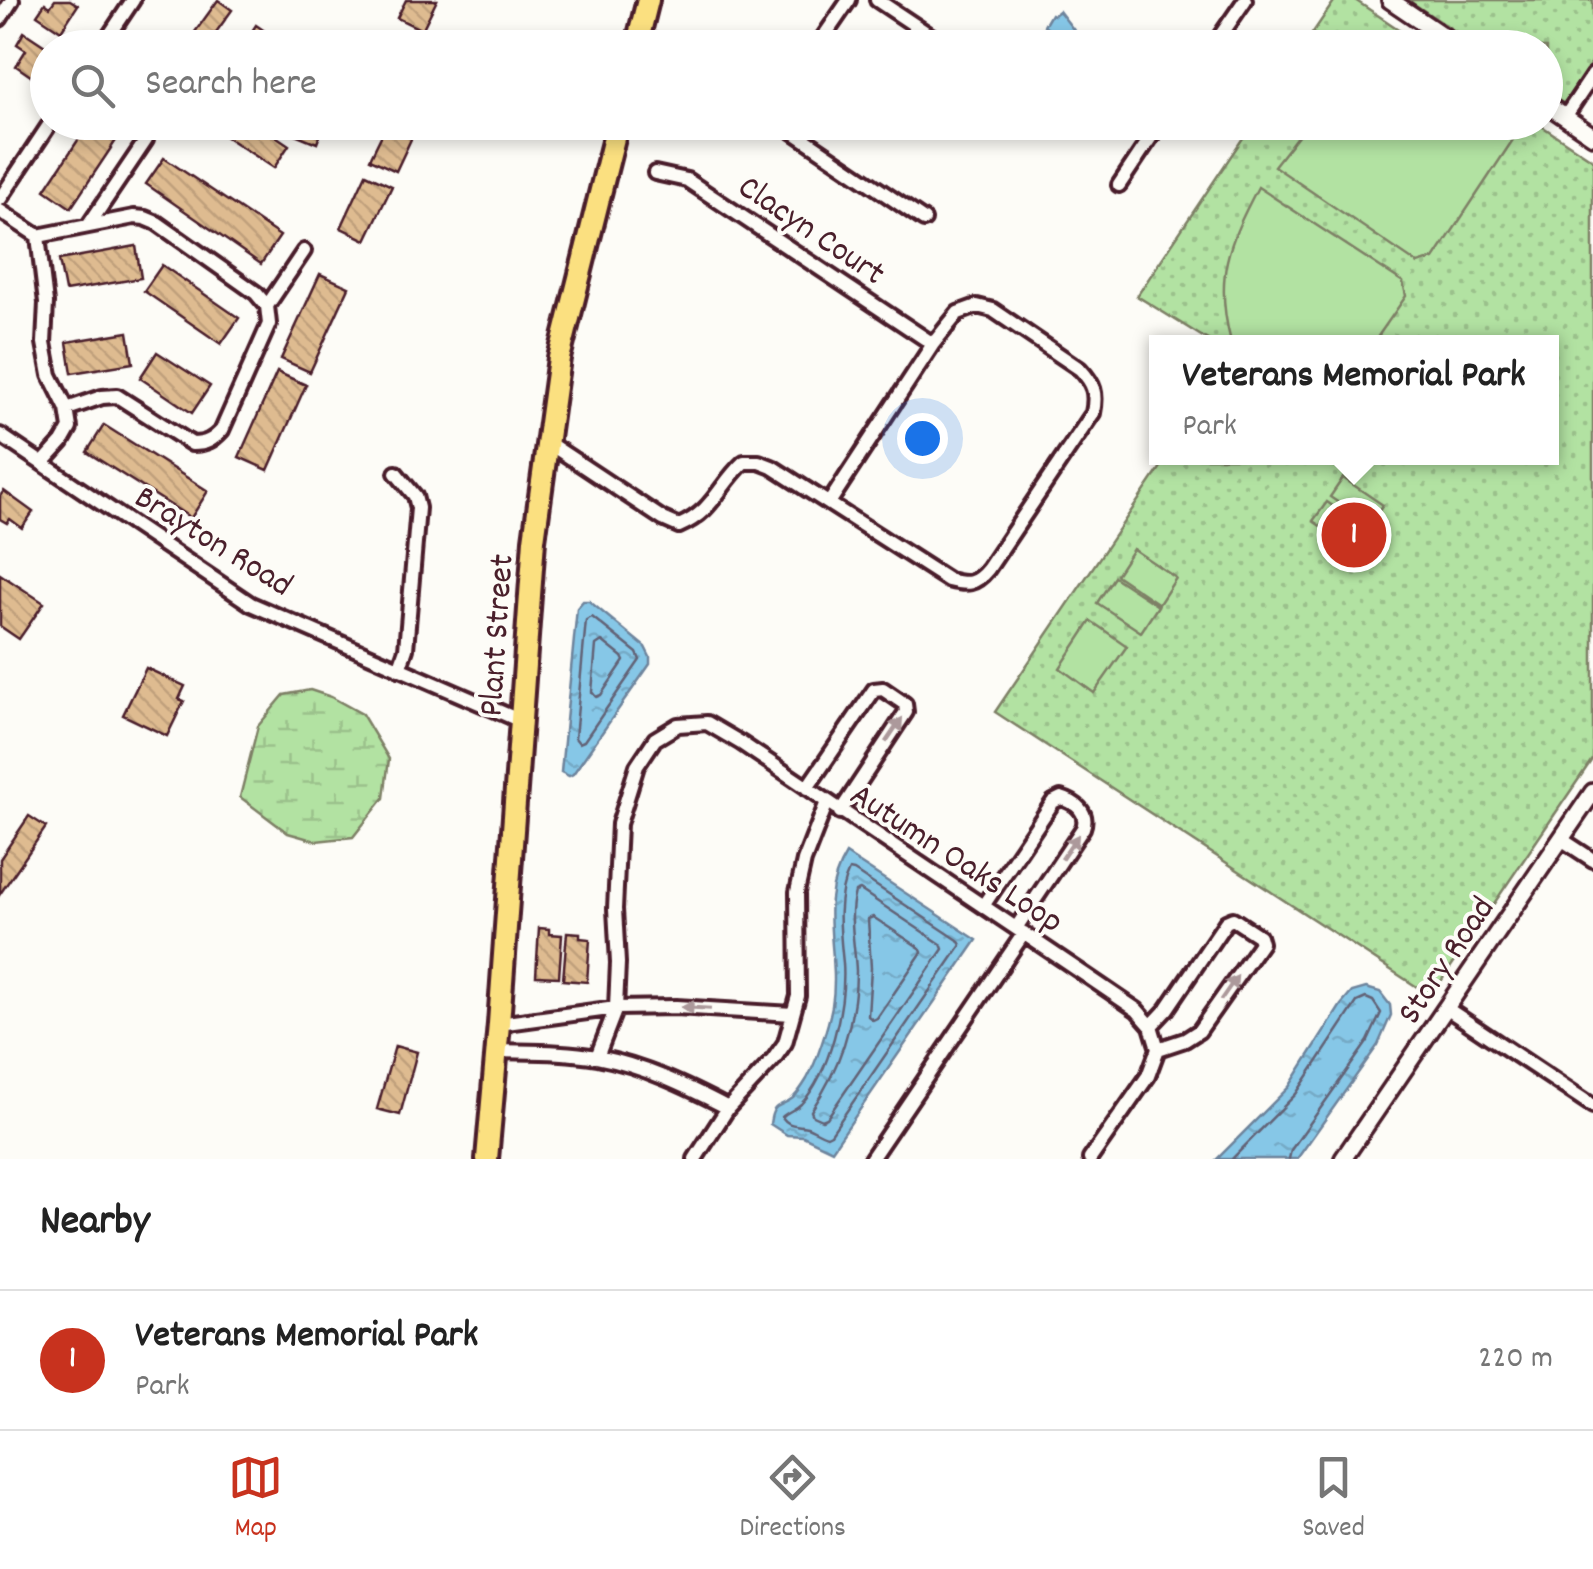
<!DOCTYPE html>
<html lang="en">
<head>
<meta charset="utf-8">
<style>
	body { margin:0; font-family:Dekko,sans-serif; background:#f6f6f6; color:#222 }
	.you { position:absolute; left:922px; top:438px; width:35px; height:35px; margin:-25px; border:8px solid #fff; border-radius:50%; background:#1a73e8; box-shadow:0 0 0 15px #1a73e833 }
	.badge { display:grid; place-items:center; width:65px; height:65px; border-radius:50%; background:#c8321e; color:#fff; font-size:32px; font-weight:700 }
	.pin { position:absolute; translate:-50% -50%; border:5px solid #fff; box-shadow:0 2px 10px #0006 }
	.popup { position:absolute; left:1149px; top:335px; width:410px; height:130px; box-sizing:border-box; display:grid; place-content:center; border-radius:0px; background:#fff; filter:drop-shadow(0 2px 8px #0005); font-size:32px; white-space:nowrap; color:#767676 }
	.popup b { font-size:38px; color:#222 }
	.popup::after { content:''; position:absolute; left:50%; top:100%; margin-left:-20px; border:20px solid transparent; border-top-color:#fff }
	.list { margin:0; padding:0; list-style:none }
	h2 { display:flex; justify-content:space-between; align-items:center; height:130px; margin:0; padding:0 40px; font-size:42px }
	h2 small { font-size:32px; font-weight:400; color:#767676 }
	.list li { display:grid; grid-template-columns:65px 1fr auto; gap:30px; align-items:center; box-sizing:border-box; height:140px; padding:0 40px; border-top:2px solid #e0e0e0 }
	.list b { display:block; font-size:38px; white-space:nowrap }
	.list p { margin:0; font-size:32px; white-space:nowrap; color:#767676 }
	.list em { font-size:32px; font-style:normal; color:#767676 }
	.icon { flex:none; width:55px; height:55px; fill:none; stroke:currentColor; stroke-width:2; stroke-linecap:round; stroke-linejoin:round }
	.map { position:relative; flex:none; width:1593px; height:1159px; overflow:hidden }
	.search { position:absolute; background:#fff; box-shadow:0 5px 15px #0003; left:30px; right:30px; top:30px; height:110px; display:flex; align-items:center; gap:25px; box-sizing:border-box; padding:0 35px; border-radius:55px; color:#767676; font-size:38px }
	.sheet { height:270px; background:#fff }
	nav { display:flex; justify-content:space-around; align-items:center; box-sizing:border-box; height:140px; border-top:2px solid #e0e0e0; background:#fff; font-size:28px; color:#767676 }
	nav a { display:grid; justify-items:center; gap:5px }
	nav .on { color:#c8321e }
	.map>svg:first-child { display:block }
	.green { fill:url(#green-dots); stroke:#7e8066; stroke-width:2.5 }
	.wetland { fill:url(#wetland-marsh); stroke:#7e8066; stroke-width:2.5 }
	.pitch { fill:#b2e2a2; stroke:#7e8066; stroke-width:2.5 }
	.water { fill:url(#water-ripples); stroke:#6e849c; stroke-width:2.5 }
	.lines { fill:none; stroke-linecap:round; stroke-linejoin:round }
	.shore { stroke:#626276; stroke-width:2.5 }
	.building { fill:url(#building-back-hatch); stroke:#4a1f2b; stroke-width:2.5 }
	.minor-casing { stroke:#4a1f2b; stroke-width:20 }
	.tertiary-casing { stroke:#4a1f2b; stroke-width:22 }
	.primary-casing { stroke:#4a1f2b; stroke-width:28 }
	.minor { stroke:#fdfcf7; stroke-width:12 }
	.tertiary { stroke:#fdfcf7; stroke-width:15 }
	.primary { stroke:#fbe080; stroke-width:20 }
	.oneway { fill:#ac999b }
	.labels { text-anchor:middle; stroke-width:8; stroke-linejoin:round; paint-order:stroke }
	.street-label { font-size:35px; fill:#4a1f2b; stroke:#fdfcf7 }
</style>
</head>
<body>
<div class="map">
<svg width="1593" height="1159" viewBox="0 0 1593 1159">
	<defs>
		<pattern id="green-dots" width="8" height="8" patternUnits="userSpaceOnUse" patternTransform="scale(2.5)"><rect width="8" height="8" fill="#b2e2a2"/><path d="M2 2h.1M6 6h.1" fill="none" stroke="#9bc18c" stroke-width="1.8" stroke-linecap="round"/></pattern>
		<pattern id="wetland-marsh" width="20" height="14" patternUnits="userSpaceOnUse" patternTransform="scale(2.5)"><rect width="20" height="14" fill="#b2e2a2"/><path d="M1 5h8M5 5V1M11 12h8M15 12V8" fill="none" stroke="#9bc18c"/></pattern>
		<pattern id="water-ripples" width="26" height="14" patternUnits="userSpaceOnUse" patternTransform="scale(2.5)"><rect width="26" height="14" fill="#86c7e7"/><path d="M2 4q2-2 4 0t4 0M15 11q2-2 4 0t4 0" fill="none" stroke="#75aac6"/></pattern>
		<pattern id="building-back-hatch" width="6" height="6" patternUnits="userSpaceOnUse" patternTransform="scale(2.5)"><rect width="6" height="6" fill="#debb90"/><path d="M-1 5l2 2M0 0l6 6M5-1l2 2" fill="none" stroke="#c0a07c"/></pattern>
	</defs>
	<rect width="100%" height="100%" fill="#fdfcf7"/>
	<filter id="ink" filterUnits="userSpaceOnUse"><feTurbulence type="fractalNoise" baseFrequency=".01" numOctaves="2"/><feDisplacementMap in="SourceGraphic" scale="20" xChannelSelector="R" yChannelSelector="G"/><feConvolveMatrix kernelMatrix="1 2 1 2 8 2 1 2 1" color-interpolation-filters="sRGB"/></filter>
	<g filter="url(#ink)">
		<!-- green -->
		<path class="green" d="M1335,0H1355L1425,47H1303Z
			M1408,0H1593V60L1564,104L1546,92V48L1479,47Z
			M1253,123H1537L1593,160V758L1431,996L995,712L1167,458H1552V342H1211L1137,296Z"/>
		<!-- wetland -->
		<path class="wetland" d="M310,690L331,697L362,714L389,759L384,798L353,837L316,841L288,833L240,797L258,726L284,695Z"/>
		<!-- pitch -->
		<path class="pitch" d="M1315,122H1524V123L1434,259L1418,264L1274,166L1299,134Z
			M1258,187L1403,282L1406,296L1374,342H1231C1214,277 1228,244 1258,187Z
			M1343,478L1383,505L1370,524L1330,497Z
			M1327,502L1366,529L1353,548L1313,521Z
			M1133,549L1176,578L1159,604L1116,575Z
			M1114,577L1158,606L1141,632L1097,603Z
			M1091,621L1127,646L1094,693L1060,668Z"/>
		<!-- water -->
		<path class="water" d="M1059,11L1079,37L1071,45L1044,26L1051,14L1054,15Z
			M583,601H589L645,647L650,657V664L573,774L569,776L561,772L577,608Z
			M846,854L977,940L832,1150L803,1136L787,1135L770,1124C773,1101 779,1109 793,1098C797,1094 804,1084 807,1079C817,1061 828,1027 832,1006C841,953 815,904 846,854Z
			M1366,988L1380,992L1390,1005L1391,1015L1378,1045L1297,1159H1217L1289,1087L1341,1005L1352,992Z"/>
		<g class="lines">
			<!-- shore -->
			<path class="shore" d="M592,617L637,653L640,660L584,741L579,743L575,738L586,620Z
				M602,641L622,657L624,661L601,695L596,697L592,692L596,645Z
				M849,870L854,871L958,940L961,945L831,1134L827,1136C820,1134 813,1129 807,1127C795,1124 789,1127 782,1117C788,1111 795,1110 801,1104C830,1073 846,1005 843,963C840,933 835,899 849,870Z
				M860,890L941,944L943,949L827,1118L822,1120L813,1116L811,1111C839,1070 856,1021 856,971C855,945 848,918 855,892Z
				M873,917L920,948L922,952L877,1018L873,1020L868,1016L871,968L868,919Z
				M1232,1159L1296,1094L1357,1002L1366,998L1373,1001L1381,1013L1368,1041L1291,1150L1289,1159"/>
		</g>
		<!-- building -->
		<path class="building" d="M55,0H70L78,5L61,31L37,15L45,3L50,7Z
			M218,0L232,10L209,42L195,32Z
			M406,0H437L422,30L397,18Z
			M256,25L275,38L269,48H241Z
			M24,32L48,48V61L35,79L16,66L26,50L17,44Z
			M90,122H112L123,130L71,208L45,190Z
			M233,122H255L289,145L274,168L225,136Z
			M300,122H325L317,143L295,134Z
			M388,122H419L396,171L370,159Z
			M164,158L280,236L261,264L146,184Z
			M366,174L392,186L366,240L341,228Z
			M136,246L141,278L65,291L59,260Z
			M162,265L239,318L221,344L144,291Z
			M320,274L349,287L310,372L281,359Z
			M128,332L133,363L72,373L67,342Z
			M157,352L210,386L192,413L140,378Z
			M277,372L306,385L268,470L239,457Z
			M104,425L208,491L191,518L87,452Z
			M4,491L33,512L22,528L10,519L7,523L0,519V496Z
			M0,574L44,603L19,639L0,626Z
			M146,668L185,686L179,699L184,701L167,736L123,715Z
			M29,816L46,827L0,894V859Z
			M539,928L549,929V934L562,935L559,977L536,976Z
			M567,932L580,933V938L590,939L587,982L563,980Z
			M395,1046L417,1052L400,1115L377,1109Z"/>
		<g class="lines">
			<defs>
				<path id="minor" d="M877,0L949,48
					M0,19L12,0
					M640,33L663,48
					M101,48L133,0
					M816,48L849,0
					M1212,48L1245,0
					M1565,117L1593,75
					M779,122L924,220
					M655,173L687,180L933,344
					M1119,185L1161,122
					M0,199L51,122
					M0,211L38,236L134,217L145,218L157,223L256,293L267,306L269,324L222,430C213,440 206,444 192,444L117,396L102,397L67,409
					M88,226L146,140
					M38,236L46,303L44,343L50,375L67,409L70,428L62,442L43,463
					M267,306L304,251
					M0,435L251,604L521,721
					M547,442L663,519L679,526C714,511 718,486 744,462H759L772,467L948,580C967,585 975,585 988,569L1093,413C1097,393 1094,384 1080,369L993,310L977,306L958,313L949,324L933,344L829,503
					M396,473L415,496L418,508L406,649L399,669
					M807,788L874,690L883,689L905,704L906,712L840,812
					M1561,839L1593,860
					M983,906L1053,802L1061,798C1075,802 1089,812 1083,828L1016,928
					M1446,1008L1593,1106
					M499,1024L616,1008L676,1007L793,1014
					M1151,1026L1167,1009L1226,922L1233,919L1259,936L1261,943L1199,1031L1185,1040L1158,1049
					M496,1051C530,1052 564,1051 597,1057C644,1066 686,1086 728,1108
					M597,1057L616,1008L618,963L615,909L619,824L637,766L655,739L678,725L707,723L741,743L1087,976L1137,1010L1151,1026L1158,1049L1148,1076L1090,1159
					M695,1159L728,1108L773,1060L785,1043L798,996L797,892L804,861L827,802
					M871,1159L1024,933"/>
				<path id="tertiary" d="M1390,0L1461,48
					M1546,104L1593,136
					M1343,1159L1593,792"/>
				<path id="primary" d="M636,48L648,0
					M487,1159L499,1024L534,540L559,358L618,122"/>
			</defs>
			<!-- minor casing -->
			<use href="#minor" class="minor-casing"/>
			<!-- tertiary casing -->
			<use href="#tertiary" class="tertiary-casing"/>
			<!-- primary casing -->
			<use href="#primary" class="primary-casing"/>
			<!-- minor -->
			<use href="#minor" class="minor"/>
			<!-- tertiary -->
			<use href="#tertiary" class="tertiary"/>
			<!-- primary -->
			<use href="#primary" class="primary"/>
		</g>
		<!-- one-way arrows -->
		<defs><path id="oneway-solid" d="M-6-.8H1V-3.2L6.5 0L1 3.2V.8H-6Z" transform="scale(2.5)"/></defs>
		<g class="oneway">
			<use href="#oneway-solid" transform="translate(894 730) rotate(-56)"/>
			<use href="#oneway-solid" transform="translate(1070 847) rotate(-56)"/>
			<use href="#oneway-solid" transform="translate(1229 988) rotate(-55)"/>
			<use href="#oneway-solid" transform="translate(696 1008) rotate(-177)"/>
		</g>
	</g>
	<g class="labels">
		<!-- street labels -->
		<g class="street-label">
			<text transform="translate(813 228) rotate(34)" y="12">Clacyn Court</text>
			<text transform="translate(215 539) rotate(32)" y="12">Brayton Road</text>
			<text transform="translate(494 635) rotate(-86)" y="12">Plant Street</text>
			<text transform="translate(958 856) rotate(33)" y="12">Autumn Oaks Loop</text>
			<text transform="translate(1444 959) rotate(-56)" y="12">Story Road</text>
		</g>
	</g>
</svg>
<div class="you"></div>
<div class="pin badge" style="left:1354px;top:535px">1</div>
<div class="popup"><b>Veterans Memorial Park</b>Park</div>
<div class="search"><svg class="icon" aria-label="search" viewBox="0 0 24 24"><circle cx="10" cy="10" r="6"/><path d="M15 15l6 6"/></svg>Search here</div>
</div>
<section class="sheet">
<h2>Nearby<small></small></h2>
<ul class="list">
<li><span class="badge">1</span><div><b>Veterans Memorial Park</b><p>Park</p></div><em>220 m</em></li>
</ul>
</section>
<nav>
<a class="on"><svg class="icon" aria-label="map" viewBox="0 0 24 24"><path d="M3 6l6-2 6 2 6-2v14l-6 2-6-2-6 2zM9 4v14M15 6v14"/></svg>Map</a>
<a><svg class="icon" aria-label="directions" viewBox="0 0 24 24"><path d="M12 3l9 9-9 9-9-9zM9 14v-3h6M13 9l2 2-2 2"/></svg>Directions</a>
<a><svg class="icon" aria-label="saved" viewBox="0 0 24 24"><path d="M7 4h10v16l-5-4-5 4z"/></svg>Saved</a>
</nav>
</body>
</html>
